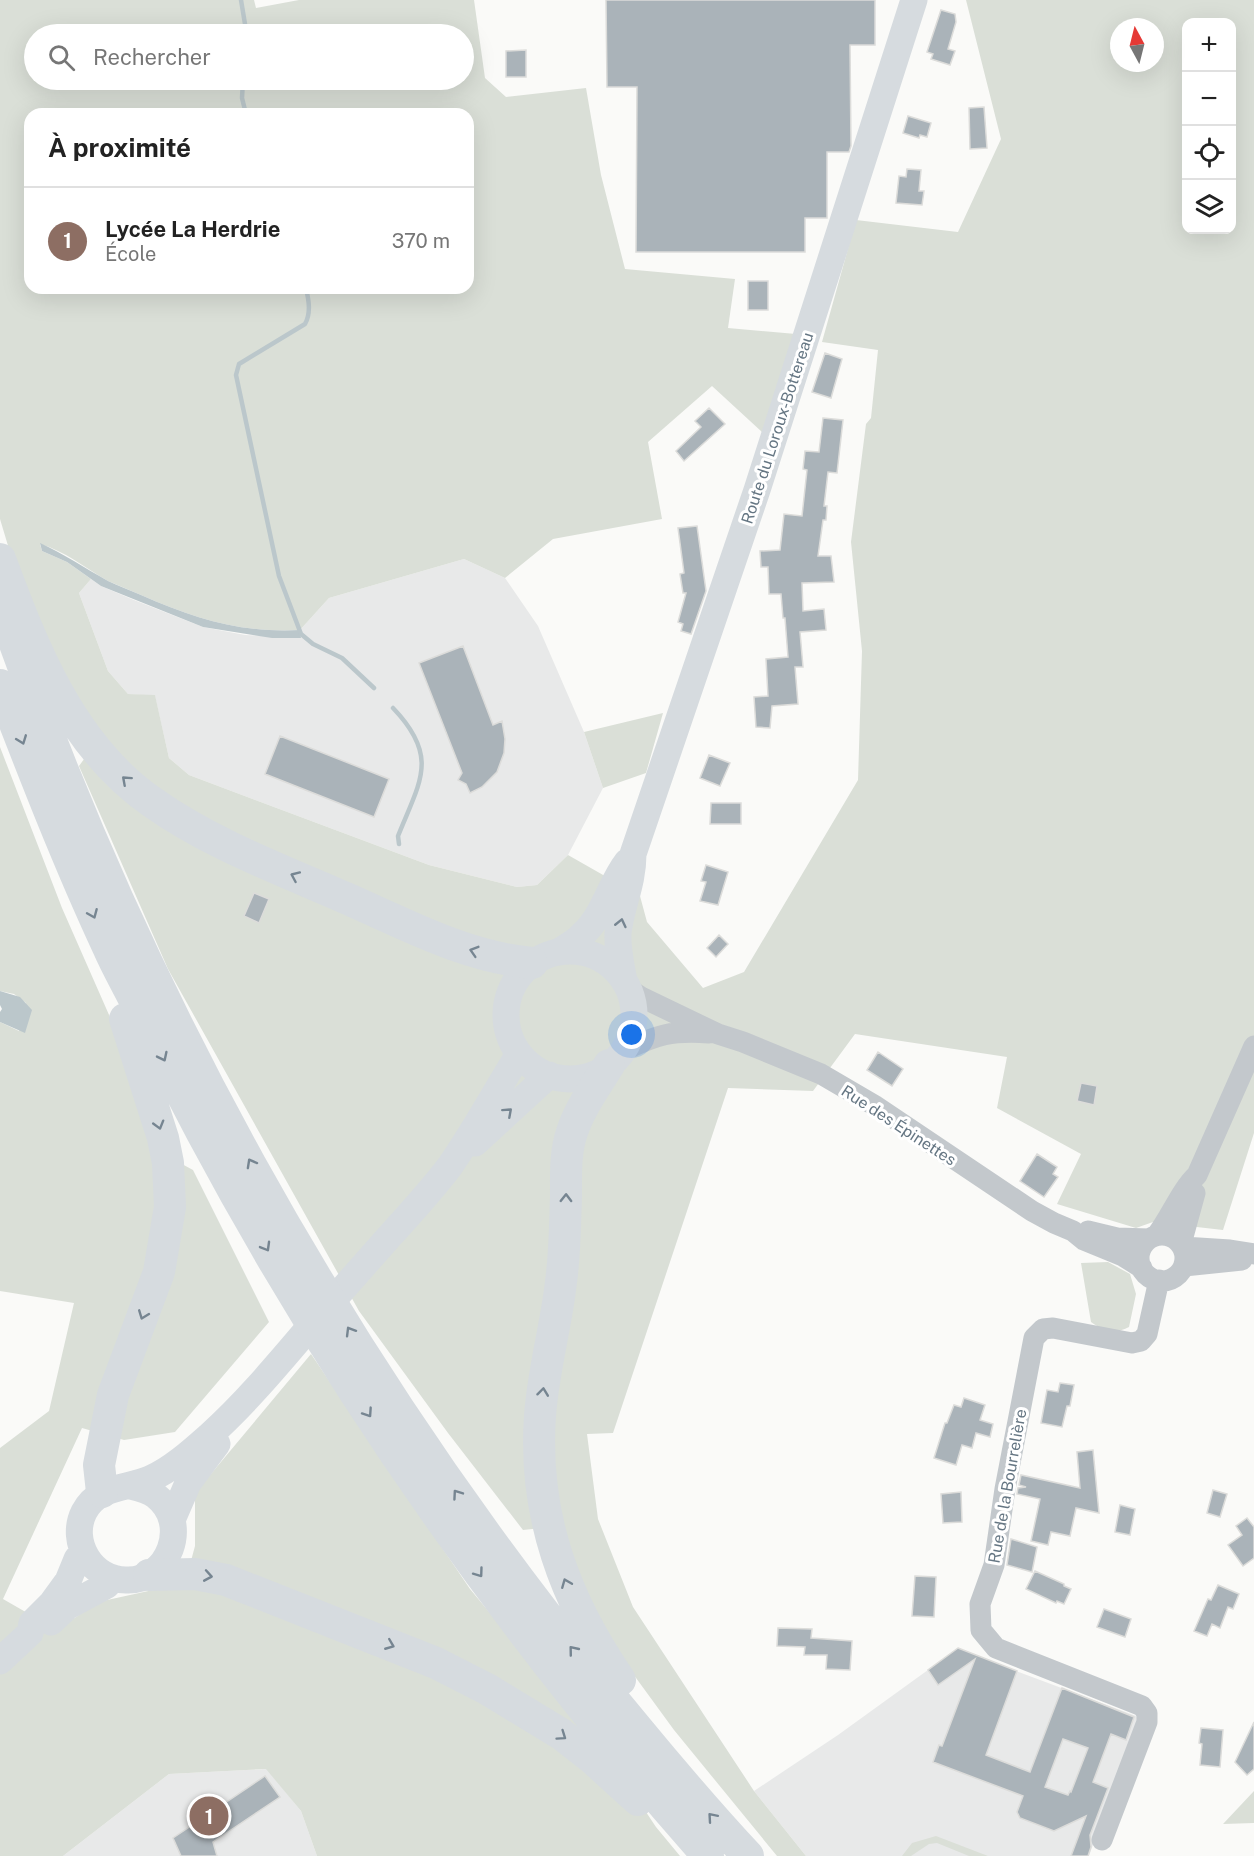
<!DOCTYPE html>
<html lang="fr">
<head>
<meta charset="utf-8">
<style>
	body { margin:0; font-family:"Public Sans",sans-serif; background:#f6f6f6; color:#222 }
	.controls { position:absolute; right:18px; top:18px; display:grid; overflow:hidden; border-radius:12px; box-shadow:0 6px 24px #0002 }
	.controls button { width:54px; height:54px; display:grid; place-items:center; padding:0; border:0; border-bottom:2px solid #e0e0e0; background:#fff; color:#222; font:30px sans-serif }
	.compass { position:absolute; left:1110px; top:18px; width:54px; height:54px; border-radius:50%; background:#fff; box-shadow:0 6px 24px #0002; rotate:353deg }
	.you { position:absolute; left:632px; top:1035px; width:21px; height:21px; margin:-15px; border:4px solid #fff; border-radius:50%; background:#1a73e8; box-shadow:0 0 0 9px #1a73e833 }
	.badge { display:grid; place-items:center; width:39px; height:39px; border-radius:50%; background:#ea580c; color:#fff; font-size:20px; font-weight:700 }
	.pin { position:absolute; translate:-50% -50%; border:3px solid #fff; box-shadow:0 2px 6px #0006 }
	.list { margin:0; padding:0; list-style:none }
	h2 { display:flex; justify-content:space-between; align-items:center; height:78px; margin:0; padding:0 24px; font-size:26px }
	h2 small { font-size:20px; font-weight:400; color:#767676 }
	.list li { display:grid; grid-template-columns:39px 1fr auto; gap:18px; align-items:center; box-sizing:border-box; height:108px; padding:0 24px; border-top:2px solid #e0e0e0 }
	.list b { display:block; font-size:22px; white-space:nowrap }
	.list p { margin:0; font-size:20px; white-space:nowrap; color:#767676 }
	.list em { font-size:20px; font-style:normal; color:#767676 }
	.icon { flex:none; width:33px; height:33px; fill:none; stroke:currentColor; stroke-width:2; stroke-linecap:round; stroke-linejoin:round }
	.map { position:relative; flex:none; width:1254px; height:1856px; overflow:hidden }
	.search { position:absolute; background:#fff; box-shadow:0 6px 24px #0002; left:24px; top:24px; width:450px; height:66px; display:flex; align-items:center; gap:15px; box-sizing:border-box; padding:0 21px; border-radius:33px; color:#767676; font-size:22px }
	.panel { position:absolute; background:#fff; box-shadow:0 6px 24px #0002; left:24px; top:108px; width:450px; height:186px; border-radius:18px }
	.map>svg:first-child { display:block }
	.built { fill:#e8e9e9 }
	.green { fill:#dadfd7; fill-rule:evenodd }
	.water { fill:#bbc7cb }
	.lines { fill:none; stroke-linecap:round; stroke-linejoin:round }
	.stream { stroke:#bbc7cb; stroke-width:4.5 }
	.building { fill:#aab3b9; stroke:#dcdcda; stroke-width:1.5; fill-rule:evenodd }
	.minor { stroke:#c3c8cc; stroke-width:21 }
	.major { stroke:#d6dbdf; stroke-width:27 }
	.highway { stroke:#d6dbdf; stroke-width:32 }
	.oneway { stroke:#768591 }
	.labels { text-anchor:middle; stroke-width:6; stroke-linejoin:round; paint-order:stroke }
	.street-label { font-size:16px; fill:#657683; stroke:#fff }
</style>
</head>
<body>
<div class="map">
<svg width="1254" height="1856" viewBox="0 0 1254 1856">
	<rect width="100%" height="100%" fill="#fafaf8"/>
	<!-- built -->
	<path class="built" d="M464,559L505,578L538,626L584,732L603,788L568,855L537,885L517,887L429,865L189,775L169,758L155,696L128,694L108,671L79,593L91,579L101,586L134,600L203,627L245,635L301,638L300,630L329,598Z
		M957,1649L1139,1717L1089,1856H806L754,1791L838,1735Z
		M267,1769L301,1811L317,1856H63L169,1774Z"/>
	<!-- green -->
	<path class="green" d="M0,0H254L256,8L299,0H474L485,78L506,97L586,88L601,175L625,269L735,279L728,328L796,334L762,432L712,386L648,442L662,519L553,539L505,578L464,559L329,598L300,630C240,633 196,619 141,595C130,590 119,586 108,581C85,568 65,551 40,544L42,551L67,562L91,579L79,593L108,671L128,694L155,695L169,758L189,775L429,865L517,887L537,885L568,855L640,896L647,922L703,988L744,972L858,780L862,651L851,542L866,424L871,418L878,350L822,342L856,220L958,232L1001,139L966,0H1254V1133L1223,1230L1153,1222L1136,1228L1057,1204L1081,1154L997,1108L1007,1057L855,1034L813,1091L728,1088L613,1433L587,1434L598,1519L633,1607L754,1791L806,1856H777L674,1730L593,1619L560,1526L523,1530L448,1433L359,1311L168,969L79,766L101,736L74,698L9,549L0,519ZM1186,22H1232V230H1186ZM1119,27H1155V63H1119ZM34,34H464V80H34ZM30,114H468V288H30Z
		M663,713L646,773L603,788L584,732Z
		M0,747L62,908L117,1033L154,1149L193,1170L269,1322L175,1432L124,1440L82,1428L3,1599L57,1630L98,1602L185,1583L195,1546V1493L311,1354L470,1589L610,1758L656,1827L680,1856H317L301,1811L266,1769L169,1774L63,1856H0V1448L49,1411L74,1303L0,1291V1022L19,1031L26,1003L14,994L0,991Z
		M1108,1262L1130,1274L1136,1294L1129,1327C1116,1334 1103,1331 1091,1322L1081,1263Z
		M1254,1791V1823L1223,1824Z
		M936,1836L988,1856H969L937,1843L929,1844L911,1856H902L912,1843Z"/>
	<!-- water -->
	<path class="water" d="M40,543C64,554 85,568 108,581C118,586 130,590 141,595C196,619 240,633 300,630L301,638H272L203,627L101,586L67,562L42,551Z
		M0,991L20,997L32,1010L25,1033L0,1022V1012L2,1009L0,1005Z"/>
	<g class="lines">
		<!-- stream -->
		<path class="stream" d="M241,0L245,24V34
			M243,80L242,98L246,114
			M306,288C309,301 311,313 305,324L239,364L236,375L279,576L301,634L313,644L342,658L374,688
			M393,708C440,757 420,781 398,836L399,844"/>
	</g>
	<!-- building -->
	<path class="building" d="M606,0H875V45H850L851,146L849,152H827V218H805V252H636L637,87H607Z
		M941,10L955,14L956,22L948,49L955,51L950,65L931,59L933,54L927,52Z
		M526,50V77H506V51Z
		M984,107L987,148L970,149L969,108Z
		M908,116L931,123L927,137L920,135L919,138L903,133Z
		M907,169L921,170L919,191H924L922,205L896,203L899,176L906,177Z
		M748,281H768V310H748Z
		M825,353L842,359L831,398L812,392Z
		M709,408L725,424L684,461L676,451L701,427L695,421Z
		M823,418L843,420L837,473L828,472L824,506H827L826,520H823L818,556H831L834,582L802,583L803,611L824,609L826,630L800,632L803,667H795L798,704L772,706L770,728L756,727L754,697L768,696L766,659L788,657L785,618H783L781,594H769L768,567H761L760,551L780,550L784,514L802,516L807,470L803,469L805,451L819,452Z
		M697,526L706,591L691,634L681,631L683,624L678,622L686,593H683L680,574L684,573L678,528Z
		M463,646L493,725L502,721L505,739L504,753L497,772L482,787L470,793L466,784L458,780L462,773L419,663Z
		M280,736L389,779L374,817L265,774Z
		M709,755L730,763L720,786L700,778Z
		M711,803H741V824H710Z
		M706,865L728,872L718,905L700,901L706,882L701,881Z
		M254,893L269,899L259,923L244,916Z
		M719,935L728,944L716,957L707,948Z
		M878,1052L903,1069L892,1086L867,1070Z
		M1081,1083L1097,1086L1094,1105L1077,1101Z
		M1037,1154L1057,1167L1053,1174L1058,1177L1044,1197L1020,1181Z
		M1060,1383L1074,1385L1070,1406H1067L1062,1427L1041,1423L1047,1390L1058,1392Z
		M964,1398L985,1405L980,1420L993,1424L990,1437L976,1433L972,1448L962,1445L956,1465L934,1458L945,1423H947L954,1405L961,1407Z
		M1093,1450L1099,1513L1076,1508L1070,1536L1051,1532L1048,1545L1031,1541L1040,1499L1017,1494L1018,1488L1026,1487L1019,1485L1021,1475L1080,1488L1077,1452Z
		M1213,1490L1227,1494L1220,1517L1207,1513Z
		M961,1492L962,1522L943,1523L941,1494Z
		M1120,1505L1135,1509L1130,1535L1115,1532Z
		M1247,1518L1254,1527V1558L1243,1566L1228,1545L1242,1535L1236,1526Z
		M1011,1539L1037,1547L1032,1572L1007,1565Z
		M1035,1571L1064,1584V1586L1071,1589L1064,1604L1057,1601L1056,1603L1026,1589Z
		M915,1576L936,1577L934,1617L912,1616Z
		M1218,1585L1239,1594L1233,1609L1228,1607L1220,1628L1212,1624L1207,1636L1194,1631L1208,1599L1211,1600Z
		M1104,1609L1131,1619L1125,1637L1097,1627Z
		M778,1628L812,1629L811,1638L852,1641L850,1670L826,1669L827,1655H804L805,1647L777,1646Z
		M958,1648L1017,1671L986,1755L1030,1772L1062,1688L1134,1717L1126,1740L1111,1734L1093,1782L1108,1788L1090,1835L1091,1847L1088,1856H1071L1086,1816L1054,1831L1020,1818L1017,1812L1023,1796L933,1762L939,1745L942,1746L975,1659L938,1685L928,1670ZM1063,1739L1088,1748L1071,1792L1070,1791L1068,1795L1045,1787Z
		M1254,1722V1769L1247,1775L1235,1762Z
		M1201,1728L1223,1730L1220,1767L1200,1765L1202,1744L1199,1743Z
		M265,1776L280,1797L213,1842L217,1856H181L173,1838Z"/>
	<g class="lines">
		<!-- minor -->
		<path class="minor" d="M629,989L641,997L718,1034L743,1042L821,1074L874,1105L1032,1211L1054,1223L1073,1231L1084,1240L1123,1256L1142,1268
			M623,1051C656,1035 672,1030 709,1033
			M1088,1231L1117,1238L1149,1239
			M1139 1258a23 23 0 1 1 46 0a23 23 0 1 1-46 0Z
			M1156,1236C1171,1217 1180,1191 1197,1175L1254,1046
			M1181,1244L1195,1193
			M1183,1247L1230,1250L1254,1254
			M1184,1266L1242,1260
			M1102,1840L1147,1722V1713L1142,1706L996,1648L981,1630L980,1604L994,1565L1005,1489L1034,1338L1043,1329L1053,1328L1132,1343L1141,1341L1147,1334L1159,1280"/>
		<!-- major -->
		<path class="major" d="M506 1015a64 64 0 1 1 128 0a64 64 0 1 1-128 0Z
			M560,951C568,946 577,941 583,934C604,915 610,884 627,862
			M624,981C621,965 617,949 618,933C621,906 633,884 633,854L757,490L914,0
			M475,1143L549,1075
			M131,1486C140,1488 149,1490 156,1496C191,1523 169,1582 126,1580C92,1580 69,1542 84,1512C98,1485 127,1489 150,1479C172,1469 191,1452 209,1436C249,1400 284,1357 319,1316C342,1290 365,1264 388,1238C409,1215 431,1191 450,1166C475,1130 496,1091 519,1054
			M172,1520L188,1483L217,1444
			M51,1622L68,1606L107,1585L113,1578
			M0,1661L30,1633L32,1623L52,1603L68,1581L77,1559L83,1551"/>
		<!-- highway -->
		<path class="highway" d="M0,559C33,648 71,746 152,802C211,844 282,870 348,899C407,925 466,957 532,963
			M0,601C132,988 338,1358 594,1676C644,1737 694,1798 748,1856
			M0,685C34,773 68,861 108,947C117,968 129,988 139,1009C288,1317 481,1600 708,1856
			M609,1065C595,1087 580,1108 572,1132C565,1152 566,1175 566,1196C565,1224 565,1253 561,1282C556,1327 543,1371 540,1416C533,1515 565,1600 620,1680
			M102,1492L99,1465L113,1395L159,1272L170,1207L168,1163L163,1138L125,1019
			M149,1575L195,1574L226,1580L436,1663L487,1689L561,1734L593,1759L638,1800"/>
	</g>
	<!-- one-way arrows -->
	<defs><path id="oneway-chevron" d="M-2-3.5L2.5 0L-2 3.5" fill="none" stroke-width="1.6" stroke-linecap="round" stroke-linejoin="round" transform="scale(1.5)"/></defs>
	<g class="oneway">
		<use href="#oneway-chevron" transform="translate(22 740) rotate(69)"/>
		<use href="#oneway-chevron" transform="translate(126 780) rotate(-138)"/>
		<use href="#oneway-chevron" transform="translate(295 876) rotate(-156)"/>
		<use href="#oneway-chevron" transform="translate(93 914) rotate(67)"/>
		<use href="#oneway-chevron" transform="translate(621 923) rotate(-77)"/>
		<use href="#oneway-chevron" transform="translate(474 951) rotate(-163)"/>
		<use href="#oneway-chevron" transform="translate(163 1057) rotate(64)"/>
		<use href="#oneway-chevron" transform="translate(508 1112) rotate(-42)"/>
		<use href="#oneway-chevron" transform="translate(159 1125) rotate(74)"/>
		<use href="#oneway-chevron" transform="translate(251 1163) rotate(-119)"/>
		<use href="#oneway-chevron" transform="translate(566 1198) rotate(-89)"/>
		<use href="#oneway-chevron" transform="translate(266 1247) rotate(60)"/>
		<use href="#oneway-chevron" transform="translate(143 1315) rotate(111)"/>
		<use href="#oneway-chevron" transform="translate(350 1331) rotate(-121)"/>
		<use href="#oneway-chevron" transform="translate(543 1392) rotate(-83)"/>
		<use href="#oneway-chevron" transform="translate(368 1413) rotate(56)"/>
		<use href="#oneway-chevron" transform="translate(457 1494) rotate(-125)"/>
		<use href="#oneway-chevron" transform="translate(479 1573) rotate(54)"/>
		<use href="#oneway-chevron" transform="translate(208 1576) rotate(10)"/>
		<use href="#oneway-chevron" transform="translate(566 1583) rotate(-112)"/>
		<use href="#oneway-chevron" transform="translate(390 1645) rotate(22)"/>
		<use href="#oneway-chevron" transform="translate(573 1650) rotate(-129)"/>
		<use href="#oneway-chevron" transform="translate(562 1736) rotate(35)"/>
		<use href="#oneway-chevron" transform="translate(712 1817) rotate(-131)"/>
	</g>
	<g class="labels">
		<!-- street labels -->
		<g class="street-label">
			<text transform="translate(777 428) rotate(-72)" y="6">Route du Loroux-Bottereau</text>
			<text transform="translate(899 1125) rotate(33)" y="6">Rue des Épinettes</text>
			<text transform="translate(1007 1486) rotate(-80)" y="6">Rue de la Bourrelière</text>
		</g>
	</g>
</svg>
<div class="controls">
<button>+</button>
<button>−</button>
<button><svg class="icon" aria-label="locate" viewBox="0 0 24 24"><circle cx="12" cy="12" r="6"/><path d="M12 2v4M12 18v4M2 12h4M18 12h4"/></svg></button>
<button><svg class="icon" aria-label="layers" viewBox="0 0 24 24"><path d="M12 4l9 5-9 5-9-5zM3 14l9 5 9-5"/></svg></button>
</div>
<svg class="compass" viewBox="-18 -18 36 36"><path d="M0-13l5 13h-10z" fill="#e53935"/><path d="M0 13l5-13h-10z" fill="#767676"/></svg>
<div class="you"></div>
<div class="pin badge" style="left:209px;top:1816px;background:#8d6e63">1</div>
<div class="search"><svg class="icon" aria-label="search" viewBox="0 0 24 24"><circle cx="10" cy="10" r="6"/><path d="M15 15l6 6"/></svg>Rechercher</div>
<section class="panel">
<h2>À proximité<small></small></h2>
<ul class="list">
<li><span class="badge" style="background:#8d6e63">1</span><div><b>Lycée La Herdrie</b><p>École</p></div><em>370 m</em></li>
</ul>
</section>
</div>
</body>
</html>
